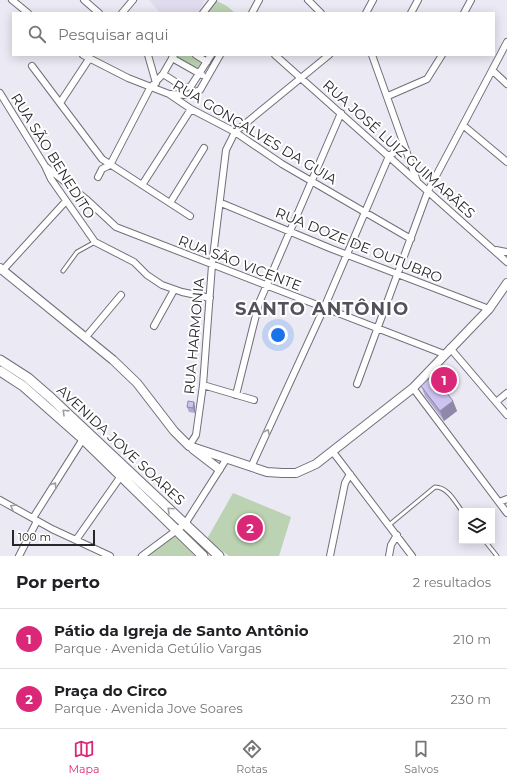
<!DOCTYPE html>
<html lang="pt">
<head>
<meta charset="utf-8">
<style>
	body { margin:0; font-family:Montserrat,sans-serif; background:#f2f2f2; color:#202124 }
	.controls { position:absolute; right:12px; bottom:12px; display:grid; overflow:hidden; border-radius:0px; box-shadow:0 2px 10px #0003 }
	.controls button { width:36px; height:36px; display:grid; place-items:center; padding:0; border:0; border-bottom:1px solid #e0e0e0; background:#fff; color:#202124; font:20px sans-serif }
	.scale { position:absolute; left:12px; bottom:10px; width:83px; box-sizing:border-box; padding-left:4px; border:2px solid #27262b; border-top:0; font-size:11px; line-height:14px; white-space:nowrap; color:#27262b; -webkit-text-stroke:3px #fff; paint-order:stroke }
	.you { position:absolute; left:278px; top:335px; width:14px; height:14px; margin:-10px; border:3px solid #fff; border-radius:50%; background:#1a73e8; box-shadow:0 0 0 6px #1a73e833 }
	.badge { display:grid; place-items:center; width:26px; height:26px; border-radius:50%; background:#db2777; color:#fff; font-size:13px; font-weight:700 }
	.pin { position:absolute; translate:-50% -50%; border:2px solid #fff; box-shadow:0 1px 4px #0006 }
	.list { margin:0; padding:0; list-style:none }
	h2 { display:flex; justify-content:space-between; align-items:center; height:52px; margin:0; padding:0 16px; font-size:17px }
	h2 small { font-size:13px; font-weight:400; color:#757577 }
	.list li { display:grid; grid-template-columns:26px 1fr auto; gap:12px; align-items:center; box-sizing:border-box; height:60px; padding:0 16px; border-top:1px solid #e0e0e0 }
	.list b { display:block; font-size:15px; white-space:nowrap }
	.list p { margin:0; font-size:13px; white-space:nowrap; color:#757577 }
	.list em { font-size:13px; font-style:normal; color:#757577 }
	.icon { flex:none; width:22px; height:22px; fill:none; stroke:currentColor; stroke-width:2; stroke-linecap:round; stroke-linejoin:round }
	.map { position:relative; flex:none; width:507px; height:556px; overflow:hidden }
	.search { position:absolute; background:#fff; box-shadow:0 2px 10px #0003; left:12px; right:12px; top:12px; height:44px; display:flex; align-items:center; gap:10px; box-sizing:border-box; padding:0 14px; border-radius:0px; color:#757577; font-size:15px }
	.sheet { height:172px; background:#fff }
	nav { display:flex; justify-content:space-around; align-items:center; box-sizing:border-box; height:56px; border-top:1px solid #e0e0e0; background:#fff; font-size:11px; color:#757577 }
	nav a { display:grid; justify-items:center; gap:2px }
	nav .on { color:#db2777 }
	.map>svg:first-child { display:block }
	.built { fill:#e0dcee }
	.green { fill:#bbd3b2 }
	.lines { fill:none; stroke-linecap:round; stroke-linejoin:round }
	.service-casing { stroke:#716f79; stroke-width:5 }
	.minor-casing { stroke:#716f79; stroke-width:8 }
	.tertiary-casing { stroke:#716f79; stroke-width:10 }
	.secondary-casing { stroke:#716f79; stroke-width:11 }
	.service { stroke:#fff; stroke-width:3 }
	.minor { stroke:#fff; stroke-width:6 }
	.tertiary { stroke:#fff; stroke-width:8 }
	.secondary { stroke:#fff; stroke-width:9 }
	.wall { fill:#b0a8ce }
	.shaded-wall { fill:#9088a8 }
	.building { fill:#cdc3f0; stroke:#9088a8 }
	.oneway { stroke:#9e9da0 }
	.labels { text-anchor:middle; stroke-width:4; stroke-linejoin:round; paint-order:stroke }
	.street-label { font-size:14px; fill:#27262b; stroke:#fff }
	.district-label { font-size:18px; font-weight:bold; letter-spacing:1px; fill:#53515a; stroke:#fff }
</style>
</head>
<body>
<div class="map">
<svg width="507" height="556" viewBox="0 0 507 556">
	<rect width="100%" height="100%" fill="#ebe9f4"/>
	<!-- built -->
	<path class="built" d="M149,0H205L198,13H160Z"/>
	<!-- green -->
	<path class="green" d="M215,0L227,6L235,13H207Z
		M178,55H190L202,63L196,70L177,58Z
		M444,365L456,383L444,393L432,377Z
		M233,493L291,517L279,556H229L207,539Z
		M169,531L195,556H136Z"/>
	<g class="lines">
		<defs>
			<path id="service" d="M63,271L77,252L95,242
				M389,525L435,487C448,487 455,502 462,511
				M485,541L497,556"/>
			<path id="minor" d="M12,0L28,13
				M84,0L99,13
				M308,0L321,13
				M122,13L133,0
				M203,13L213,0
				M252,13L259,0
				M366,13L373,0
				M411,13L418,0
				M464,13L471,0
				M83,55L128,78L169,94L191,109L235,132L282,164L411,239
				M148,55L156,83
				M196,55L207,62
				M275,55L507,262
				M372,55L417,181
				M172,58L202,75
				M32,66L102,159L190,216
				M493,71L507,84
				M163,74L185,88L191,86L211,55
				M0,93L45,166L51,179L95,242L134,262L147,275L162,285L182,292L210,298
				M171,94L187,95L200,90L220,55
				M388,96L427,79L442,55
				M60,103L89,59
				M464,126L507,162
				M45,166L86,199L116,227L444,354
				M98,177L102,169L110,165L150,88L163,74L174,55
				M142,185L191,109
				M170,203L204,148
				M221,203L332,249L489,309
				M496,250L507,252
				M2,271L66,201
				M154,326L174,290
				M85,338L121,295
				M450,348L507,415
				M357,384L428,191L507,42
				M203,385L254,400
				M413,388L507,513
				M236,395L259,303L341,113
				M496,402L507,393
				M189,446L196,435L203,385L212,265L226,150L235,132L329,55
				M333,452L412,556
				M251,467L324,308L389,156L404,146
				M0,500L52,529L110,556
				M499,502L507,499
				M33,518L83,439
				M76,540L121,476
				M19,556L37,521
				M142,556L185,524L227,458
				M330,556L345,483L350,474
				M389,556L391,545L397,535"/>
			<path id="tertiary" d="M0,268L113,360L137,383L174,431L189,446L267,472L282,473H296L316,464L413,388L489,309L507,283
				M193,449L219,469"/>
			<path id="secondary" d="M0,360L28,378L51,398L219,556
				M0,371L23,386L83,439L203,556"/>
		</defs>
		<!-- service casing -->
		<use href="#service" class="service-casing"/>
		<!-- minor casing -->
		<use href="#minor" class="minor-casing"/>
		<!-- tertiary casing -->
		<use href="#tertiary" class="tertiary-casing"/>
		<!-- secondary casing -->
		<use href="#secondary" class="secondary-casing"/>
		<!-- service -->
		<use href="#service" class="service"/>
		<!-- minor -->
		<use href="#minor" class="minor"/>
		<!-- tertiary -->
		<use href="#tertiary" class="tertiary"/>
		<!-- secondary -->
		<use href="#secondary" class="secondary"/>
	</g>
	<!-- wall -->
	<path class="wall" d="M421,386L453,401L457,411L444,421L425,396Z
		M194,402L195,407V413L189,412L187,407Z"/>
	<!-- shaded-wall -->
	<path class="shaded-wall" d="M453,401L457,411L444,421L440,411Z
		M194,402L195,407V413L193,408Z"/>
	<!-- building -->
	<path class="building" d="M433,375L453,401L440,411L421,386Z
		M188,401L194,402L193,408L187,407Z"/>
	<!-- one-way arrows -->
	<defs><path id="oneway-chevron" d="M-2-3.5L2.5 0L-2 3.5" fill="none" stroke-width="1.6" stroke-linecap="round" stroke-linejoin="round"/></defs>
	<g class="oneway">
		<use href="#oneway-chevron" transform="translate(65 412) rotate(-136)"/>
		<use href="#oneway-chevron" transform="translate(267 432) rotate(-65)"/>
		<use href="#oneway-chevron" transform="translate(54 485) rotate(-57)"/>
		<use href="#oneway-chevron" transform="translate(13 507) rotate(-150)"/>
		<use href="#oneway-chevron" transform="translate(170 510) rotate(-137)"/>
	</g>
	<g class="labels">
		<!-- street labels -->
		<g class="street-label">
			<text transform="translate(255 132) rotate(31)" y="5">RUA GONÇALVES DA GUIA</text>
			<text transform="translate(399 149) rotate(42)" y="5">RUA JOSÉ LUIZ GUIMARÃES</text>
			<text transform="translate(53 156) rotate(58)" y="5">RUA SÃO BENEDITO</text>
			<text transform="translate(359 245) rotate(22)" y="5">RUA DOZE DE OUTUBRO</text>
			<text transform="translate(240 263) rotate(21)" y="5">RUA SÃO VICENTE</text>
			<text transform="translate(194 336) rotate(-85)" y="5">RUA HARMONIA</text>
			<text transform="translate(121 445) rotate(43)" y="5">AVENIDA JOVE SOARES</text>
		</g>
		<!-- district labels -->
		<g class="district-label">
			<text x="322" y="315">SANTO ANTÔNIO</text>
		</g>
	</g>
</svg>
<div class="controls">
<button><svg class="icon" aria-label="layers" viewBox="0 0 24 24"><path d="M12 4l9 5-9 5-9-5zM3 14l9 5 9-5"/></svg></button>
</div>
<div class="scale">100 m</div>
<div class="you"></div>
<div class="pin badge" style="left:444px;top:380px">1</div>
<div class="pin badge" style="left:250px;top:528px">2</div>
<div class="search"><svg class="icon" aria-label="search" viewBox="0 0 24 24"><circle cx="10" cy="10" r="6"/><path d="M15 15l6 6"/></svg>Pesquisar aqui</div>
</div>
<section class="sheet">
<h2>Por perto<small>2 resultados</small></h2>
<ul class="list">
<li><span class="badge">1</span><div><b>Pátio da Igreja de Santo Antônio</b><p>Parque · Avenida Getúlio Vargas</p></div><em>210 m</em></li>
<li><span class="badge">2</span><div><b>Praça do Circo</b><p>Parque · Avenida Jove Soares</p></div><em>230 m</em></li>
</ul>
</section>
<nav>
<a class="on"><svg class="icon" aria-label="map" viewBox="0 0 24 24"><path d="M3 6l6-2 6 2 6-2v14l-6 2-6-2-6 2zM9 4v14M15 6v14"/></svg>Mapa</a>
<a><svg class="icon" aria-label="directions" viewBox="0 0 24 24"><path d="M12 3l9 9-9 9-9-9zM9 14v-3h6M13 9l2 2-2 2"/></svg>Rotas</a>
<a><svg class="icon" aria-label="saved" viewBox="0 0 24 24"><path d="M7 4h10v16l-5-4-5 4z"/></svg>Salvos</a>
</nav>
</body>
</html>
